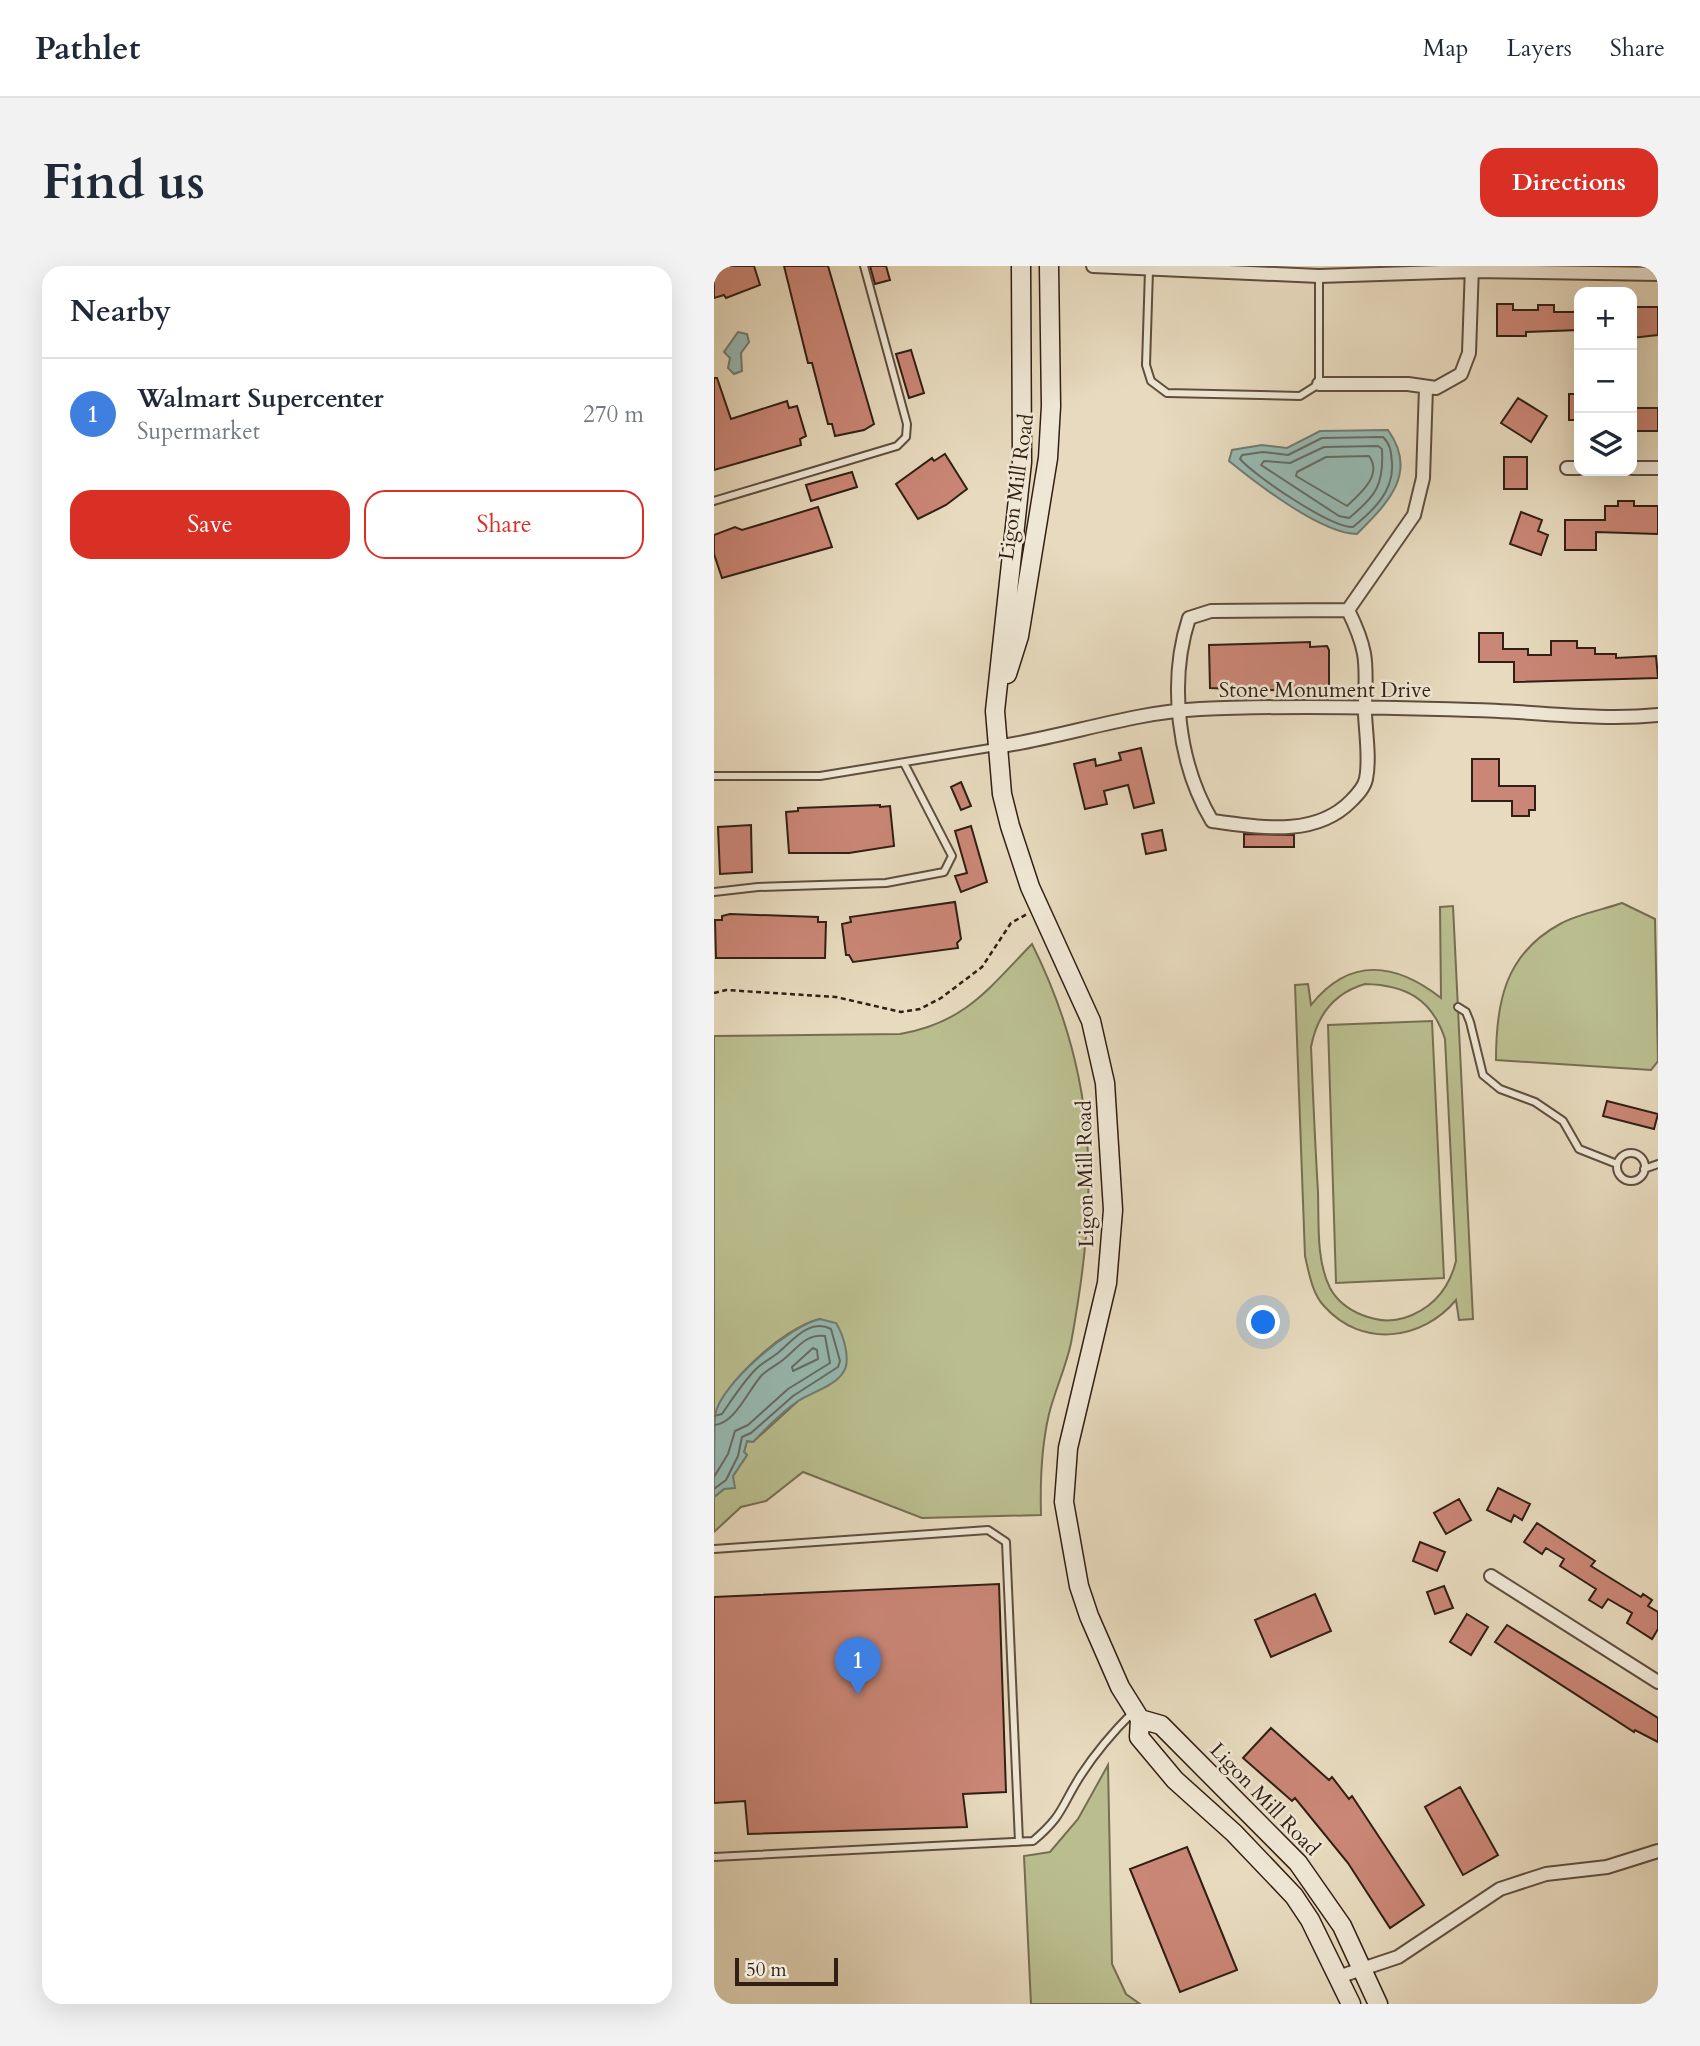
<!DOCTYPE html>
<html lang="en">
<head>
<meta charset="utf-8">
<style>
	body { margin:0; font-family:Cardo,serif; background:#f2f2f3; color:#1f2937 }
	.controls { position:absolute; right:21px; top:21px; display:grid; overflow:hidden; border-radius:14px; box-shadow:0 7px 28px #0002 }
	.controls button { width:63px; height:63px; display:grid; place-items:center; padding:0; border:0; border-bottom:2px solid #e0e1e3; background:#fff; color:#1f2937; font:35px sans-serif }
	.scale { position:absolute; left:21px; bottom:18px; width:103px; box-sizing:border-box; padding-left:7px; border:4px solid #321f14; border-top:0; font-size:19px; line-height:24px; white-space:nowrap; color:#321f14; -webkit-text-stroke:5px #efe7d5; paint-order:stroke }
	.you { position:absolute; left:550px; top:1057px; width:24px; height:24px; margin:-18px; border:5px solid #fff; border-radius:50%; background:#1a73e8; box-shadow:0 0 0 10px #1a73e833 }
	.badge { display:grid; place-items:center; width:46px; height:46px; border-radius:50%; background:#d93025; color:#fff; font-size:23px; font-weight:700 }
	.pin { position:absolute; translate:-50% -58px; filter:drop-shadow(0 2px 4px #0008) }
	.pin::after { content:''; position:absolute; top:37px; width:24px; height:21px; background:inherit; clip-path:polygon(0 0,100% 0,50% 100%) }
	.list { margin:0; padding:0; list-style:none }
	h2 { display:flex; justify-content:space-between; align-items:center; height:91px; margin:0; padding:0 28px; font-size:30px }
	h2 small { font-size:23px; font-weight:400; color:#747a83 }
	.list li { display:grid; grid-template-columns:46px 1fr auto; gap:21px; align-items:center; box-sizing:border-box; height:112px; padding:0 28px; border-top:2px solid #e0e1e3 }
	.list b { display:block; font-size:26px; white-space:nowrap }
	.list p { margin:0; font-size:23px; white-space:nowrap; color:#747a83 }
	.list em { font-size:23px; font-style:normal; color:#747a83 }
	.actions { display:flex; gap:14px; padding:21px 28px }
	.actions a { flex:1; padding:16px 0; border:2px solid #d93025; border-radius:21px; text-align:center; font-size:24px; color:#d93025 }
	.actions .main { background:#d93025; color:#fff }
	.icon { flex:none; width:38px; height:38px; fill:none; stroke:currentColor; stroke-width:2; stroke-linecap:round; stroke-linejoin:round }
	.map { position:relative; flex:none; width:944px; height:1738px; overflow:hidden; border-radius:21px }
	header { display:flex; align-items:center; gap:42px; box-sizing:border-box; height:98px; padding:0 35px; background:#fff; border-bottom:2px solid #e0e1e3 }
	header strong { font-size:33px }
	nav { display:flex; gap:38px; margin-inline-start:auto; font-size:24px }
	.intro { display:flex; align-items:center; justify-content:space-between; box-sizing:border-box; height:168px; padding:0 42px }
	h1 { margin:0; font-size:49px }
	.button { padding:18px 32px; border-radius:21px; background:#d93025; color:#fff; font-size:24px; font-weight:700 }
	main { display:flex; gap:42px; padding:0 42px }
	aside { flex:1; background:#fff; border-radius:21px; box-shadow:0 7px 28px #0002 }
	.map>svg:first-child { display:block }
	.green { fill:#babe8f; stroke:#766e52; stroke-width:2; fill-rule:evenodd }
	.water { fill:#97bab3; stroke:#6f7c73; stroke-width:2 }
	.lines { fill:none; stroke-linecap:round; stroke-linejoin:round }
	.shore { stroke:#646c64; stroke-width:2 }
	.building { fill:#ca8676; stroke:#321f14; stroke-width:2 }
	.lane-casing { stroke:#5f4e3e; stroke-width:10 }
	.street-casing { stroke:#5f4e3e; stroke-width:16 }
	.secondary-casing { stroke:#321f14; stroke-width:21 }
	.path { stroke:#321f14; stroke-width:2.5; stroke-dasharray:5 3.5; stroke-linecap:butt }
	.lane { stroke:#efe7d5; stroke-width:6 }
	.street { stroke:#efe7d5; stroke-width:12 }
	.secondary { stroke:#efe7d5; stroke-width:18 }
	.labels { text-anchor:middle; stroke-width:5; stroke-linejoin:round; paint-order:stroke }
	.street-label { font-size:21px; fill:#321f14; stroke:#efe7d5 }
</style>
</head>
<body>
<header>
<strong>Pathlet</strong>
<nav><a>Map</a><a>Layers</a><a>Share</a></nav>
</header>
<div class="intro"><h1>Find us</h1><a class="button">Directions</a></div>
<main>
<aside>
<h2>Nearby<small></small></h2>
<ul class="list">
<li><span class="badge" style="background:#3f7fe0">1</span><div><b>Walmart Supercenter</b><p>Supermarket</p></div><em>270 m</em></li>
</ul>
<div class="actions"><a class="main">Save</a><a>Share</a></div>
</aside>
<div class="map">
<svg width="944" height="1738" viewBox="0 0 944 1738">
	<rect width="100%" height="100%" fill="#e7dabe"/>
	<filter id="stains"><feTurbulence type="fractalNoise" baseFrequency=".00286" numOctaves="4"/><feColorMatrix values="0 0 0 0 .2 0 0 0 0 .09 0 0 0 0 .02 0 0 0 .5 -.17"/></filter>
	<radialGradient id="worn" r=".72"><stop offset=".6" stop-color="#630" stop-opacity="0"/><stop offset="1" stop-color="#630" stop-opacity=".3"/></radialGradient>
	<!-- green -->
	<path class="green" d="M908,637L941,653L944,795L937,804L782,794C782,736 791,688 846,658C864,648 888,644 908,637Z
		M739,640L759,1053L745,1054L742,1034C709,1074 648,1083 610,1040C598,1027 595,1007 591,990L581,719L594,718L597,739C636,690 682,697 727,732L726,641ZM651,718C692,719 718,733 731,773L742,995C735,1023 718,1043 690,1052C664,1060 629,1046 616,1022C602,994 605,957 604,926C601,878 599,829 597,781C603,749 620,727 651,718Z
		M318,678C386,814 384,930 357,1077C352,1101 341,1124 335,1148C327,1182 326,1214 327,1249L208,1252L89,1206L52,1235L27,1241L0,1266V1231L10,1223L33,1189L30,1186L33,1175L39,1176L84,1135L124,1112L106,1053C70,1061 4,1120 0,1158V770L186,768C251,757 275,722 318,678Z
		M718,755L730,1012L622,1017L614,759Z
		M394,1499L398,1698L412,1728L426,1738H317L310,1590L336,1586L364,1553Z"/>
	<!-- water -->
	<path class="water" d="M24,66L33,68L35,76L27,87L28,105L20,108L14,102L16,92L10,86Z
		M674,164C705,207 673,238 643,268C608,268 542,217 515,195L518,184L548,179L573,182L606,165Z
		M106,1053L122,1057C129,1068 137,1093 130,1105C122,1120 98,1126 84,1135C68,1146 53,1161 39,1176L33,1175L30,1186L33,1189L19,1210L21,1222L10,1223L0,1231C0,1205 0,1175 1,1149C6,1118 77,1059 106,1053Z"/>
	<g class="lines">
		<!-- shore -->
		<path class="shore" d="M669,171C677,179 677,186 678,197C680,225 660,244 639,261C617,262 541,210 526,193L528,189L549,186L574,189L608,172Z
			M664,180L668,183C670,219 662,230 635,252L625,250L547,199L550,195L576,197L610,181Z
			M655,190C669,209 646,228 633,240L582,210L583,206L612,191Z
			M99,1082L103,1084L104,1093L79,1105L78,1101Z
			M0,1150L8,1148C19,1132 29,1116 42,1103C49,1096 58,1092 65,1086C79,1074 96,1052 117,1063L126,1095L124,1101L79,1130L37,1167L28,1171L24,1190L12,1214L0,1223
			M0,1159C21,1158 34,1124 48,1109C54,1103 63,1099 70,1093C83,1083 92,1067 111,1070L116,1097L74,1123L34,1159L21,1165L14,1188L0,1211"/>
	</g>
	<!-- building -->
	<path class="building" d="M0,0H40L46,19L12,32L10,29L0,32Z
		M70,0H114L160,158L150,164L121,170L118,158H114L98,97H94Z
		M156,0H172L176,14L161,18Z
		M783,38H799V44H824V39H840V46H865V64L812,66V70H783Z
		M918,41H944V69L918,72Z
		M197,84L210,127L195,132L182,88Z
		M0,112H3L17,153L73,135L75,142L83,140L92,170L86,173L87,179L0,204Z
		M855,128H865V154H855Z
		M804,132L833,150L817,176L787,157Z
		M918,142H944V165H918Z
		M231,188L253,223L232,239L204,253L182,218L218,192L220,195Z
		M790,191H813V223H790Z
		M138,206L143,221L97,235L92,219Z
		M904,235H920V240H944V268L882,266V284H851V254H891V240H904Z
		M104,241L118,281L8,312L0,288V269L21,261L28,264Z
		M807,246L828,254L824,265L834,269L827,289L796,278Z
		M765,367H789V383H814V389H837V375H863V382H881V388H902V392L942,390L944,412L800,416V396H765Z
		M596,376V381L613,380L615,384V421L581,425L496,422L495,379Z
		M427,482L440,537L420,542L414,519L390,525L393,538L371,543L360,498L381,493L382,500L407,494L405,487Z
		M758,493H785V520H821V544H815V550H798V535H758Z
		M247,516L257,540L247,544L237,521Z
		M166,539V541L176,540L180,580L135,587H75L72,546L84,545V542Z
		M37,559L38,606L6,608L4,561Z
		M257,560L273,616L247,626L241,610L253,607L241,565Z
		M448,564L452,584L432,588L428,568Z
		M530,568L580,569V581H530Z
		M241,636L247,673L243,677L244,682L139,696L135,689H132L128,658L137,656L136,651Z
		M16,648L104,651V656H112L111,692H2L1,654H8V650Z
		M893,835L944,848L940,863L889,850Z
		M784,1222L816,1238L808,1254L800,1249L797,1256L773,1244Z
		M745,1233L757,1254L732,1268L720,1247Z
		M823,1257L881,1295L877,1300L927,1331L929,1328L938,1334L934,1340L944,1346V1363L938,1373L913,1357L918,1347L894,1333L888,1342L875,1334L882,1323L846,1300L850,1293L832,1282L828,1288L810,1276Z
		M706,1276L731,1286L723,1305L699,1295Z
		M285,1318L292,1526L249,1528L253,1561L34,1568L31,1535L0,1537V1331Z
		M730,1320L739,1342L721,1348L713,1326Z
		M601,1328L617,1365L557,1391L541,1354Z
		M753,1348L774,1361L757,1389L736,1376Z
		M793,1359L944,1452V1476L921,1464L920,1466L781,1376Z
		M557,1462L615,1514L618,1511L635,1533L638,1530L710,1639L676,1662L634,1597L581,1532L578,1535L529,1492Z
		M746,1521L784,1589L749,1609L711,1541Z
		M473,1581L523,1704L466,1726L416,1603Z"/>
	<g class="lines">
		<defs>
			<path id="lane" d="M435,4L432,99L437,115L453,127L586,130L605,118V10
				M0,235L183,180L192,171L193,158L150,0
				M0,510H106L282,481
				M0,626L44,621L172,617L230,606L238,590L190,497
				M744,741L752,746L756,756L769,809L786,823L821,836L849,855L865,883L903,898
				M903 901a14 14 0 1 1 28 0a14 14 0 1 1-28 0Z
				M930,903L944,898
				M0,1283L274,1264L292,1276L305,1576
				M0,1591L319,1575C350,1549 347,1540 367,1509C382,1486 399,1466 419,1446"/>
			<path id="street" d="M379,0L605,10L758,5L944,8
				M605,118H694L722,122L747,108L755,87L758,0
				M853,202H865
				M918,202H944
				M634,344L497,345L475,352C454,416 464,498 498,555C545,561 601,572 637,535C643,529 650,522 652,513C656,493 652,469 651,448C651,400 657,391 634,344L700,249L709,212L712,121
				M282,481C350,471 419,446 486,443C576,439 668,441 758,444C820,445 882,455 944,449
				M777,1310L944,1416
				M624,1711L684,1691L786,1623L832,1608L893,1601L944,1585"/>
			<path id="secondary" d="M307,0L308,196L281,445L288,528L296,560L316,621L377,755L391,817L399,944L393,1017L354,1182L350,1236L365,1320L375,1350L406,1421L426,1453L425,1471L461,1514L520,1567L580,1630L596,1654L637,1738
				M293,408L305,370L334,192L337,140L335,0
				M426,1453L447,1459L584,1597L628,1660L664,1738"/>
		</defs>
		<!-- lane casing -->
		<use href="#lane" class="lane-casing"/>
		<!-- street casing -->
		<use href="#street" class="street-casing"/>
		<!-- secondary casing -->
		<use href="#secondary" class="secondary-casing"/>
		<!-- path -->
		<path class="path" d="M0,727L12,724L122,731L187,746L206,743L227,732L268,701L297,657L313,648"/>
		<!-- lane -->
		<use href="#lane" class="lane"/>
		<!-- street -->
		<use href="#street" class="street"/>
		<!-- secondary -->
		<use href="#secondary" class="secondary"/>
	</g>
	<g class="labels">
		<!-- street labels -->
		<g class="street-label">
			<text transform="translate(302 221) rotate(-82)" y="7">Ligon Mill Road</text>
			<text x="611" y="431">Stone Monument Drive</text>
			<text transform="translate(371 908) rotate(-91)" y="7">Ligon Mill Road</text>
			<text transform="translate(551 1533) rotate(46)" y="7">Ligon Mill Road</text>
		</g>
	</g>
	<rect width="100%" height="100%" filter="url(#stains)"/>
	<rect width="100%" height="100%" fill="url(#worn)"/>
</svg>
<div class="controls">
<button>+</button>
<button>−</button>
<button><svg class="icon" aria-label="layers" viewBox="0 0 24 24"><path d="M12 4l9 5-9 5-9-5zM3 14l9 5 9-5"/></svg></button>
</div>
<div class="scale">50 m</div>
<div class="you"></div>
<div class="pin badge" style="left:144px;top:1429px;background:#3f7fe0">1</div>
</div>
</main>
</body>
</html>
